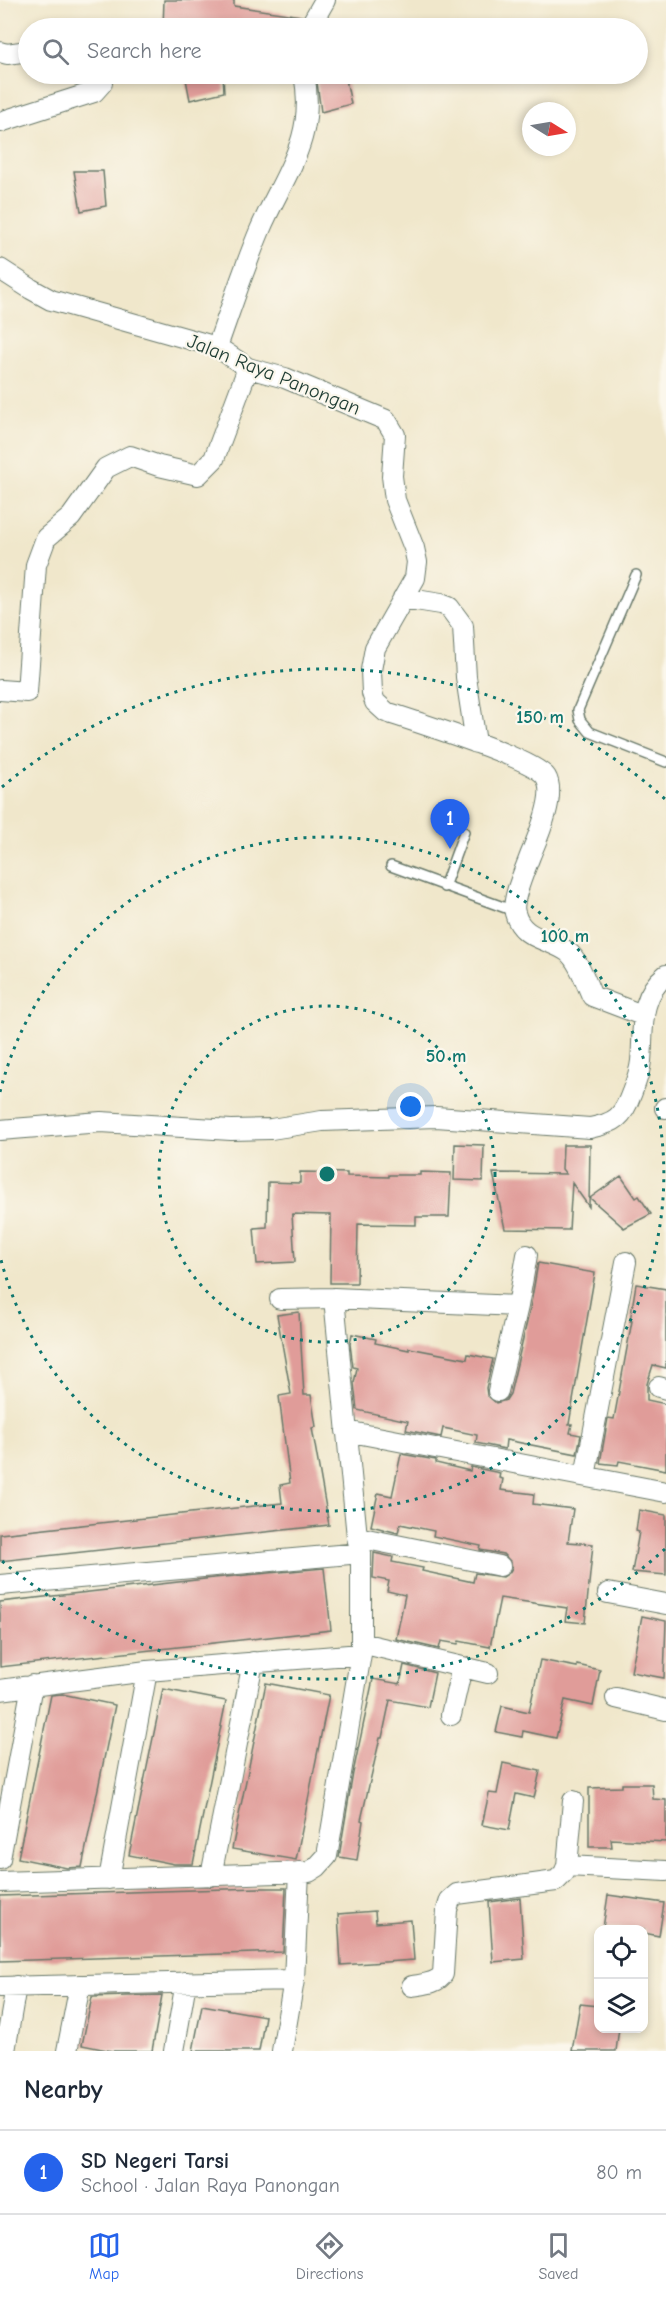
<!DOCTYPE html>
<html lang="en">
<head>
<meta charset="utf-8">
<style>
	body { margin:0; font-family:"Comic Neue",sans-serif; background:#f6f6f7; color:#1f2937 }
	.controls { position:absolute; right:18px; bottom:18px; display:grid; overflow:hidden; border-radius:12px; box-shadow:0 3px 9px #0003 }
	.controls button { width:54px; height:54px; display:grid; place-items:center; padding:0; border:0; border-bottom:2px solid #e0e1e3; background:#fff; color:#1f2937; font:30px sans-serif }
	.compass { position:absolute; left:522px; top:102px; width:54px; height:54px; border-radius:50%; background:#fff; box-shadow:0 3px 9px #0003; rotate:101deg }
	.you { position:absolute; left:411px; top:1107px; width:21px; height:21px; margin:-15px; border:4px solid #fff; border-radius:50%; background:#1a73e8; box-shadow:0 0 0 9px #1a73e833 }
	.badge { display:grid; place-items:center; width:39px; height:39px; border-radius:50%; background:#2563eb; color:#fff; font-size:20px; font-weight:700 }
	.pin { position:absolute; translate:-50% -50px; filter:drop-shadow(0 2px 3px #0008) }
	.pin::after { content:''; position:absolute; top:32px; width:21px; height:18px; background:inherit; clip-path:polygon(0 0,100% 0,50% 100%) }
	.list { margin:0; padding:0; list-style:none }
	h2 { display:flex; justify-content:space-between; align-items:center; height:78px; margin:0; padding:0 24px; font-size:26px }
	h2 small { font-size:20px; font-weight:400; color:#747a83 }
	.list li { display:grid; grid-template-columns:39px 1fr auto; gap:18px; align-items:center; box-sizing:border-box; height:84px; padding:0 24px; border-top:2px solid #e0e1e3 }
	.list b { display:block; font-size:22px; white-space:nowrap }
	.list p { margin:0; font-size:20px; white-space:nowrap; color:#747a83 }
	.list em { font-size:20px; font-style:normal; color:#747a83 }
	.icon { flex:none; width:33px; height:33px; fill:none; stroke:currentColor; stroke-width:2; stroke-linecap:round; stroke-linejoin:round }
	.map { position:relative; flex:none; width:666px; height:2051px; overflow:hidden }
	.search { position:absolute; background:#fff; box-shadow:0 3px 9px #0003; left:18px; right:18px; top:18px; height:66px; display:flex; align-items:center; gap:15px; box-sizing:border-box; padding:0 21px; border-radius:33px; color:#747a83; font-size:22px }
	.sheet { height:162px; background:#fff }
	nav { display:flex; justify-content:space-around; align-items:center; box-sizing:border-box; height:84px; border-top:2px solid #e0e1e3; background:#fff; font-size:16px; color:#747a83 }
	nav a { display:grid; justify-items:center; gap:3px }
	nav .on { color:#2563eb }
	.map>svg:first-child { display:block }
	.building { fill:#e09c99 }
	.lines { fill:none; stroke-linecap:round; stroke-linejoin:round }
	.lane-casing { stroke:#687869; stroke-width:12 }
	.street-casing { stroke:#687869; stroke-width:22 }
	.lane { stroke:#fff; stroke-width:9 }
	.street { stroke:#fff; stroke-width:20 }
	.ring { fill:none; stroke:#0f766e; stroke-width:3; stroke-dasharray:3 6 }
	.labels { text-anchor:middle; stroke-width:4.5; stroke-linejoin:round; paint-order:stroke }
	.street-label { font-size:20px; fill:#1f3d34; stroke:#fbf7ec }
	.centre { fill:#0f766e; stroke:#fbf7ec; stroke-width:3 }
	.ring-label { font-size:18px; text-anchor:middle; font-weight:bold; fill:#0f766e; stroke:#fbf7ec; stroke-width:4.5; stroke-linejoin:round; paint-order:stroke }
</style>
</head>
<body>
<div class="map">
<svg width="666" height="2051" viewBox="0 0 666 2051">
	<rect width="100%" height="100%" fill="#fbf7ec"/>
	<filter id="ink" filterUnits="userSpaceOnUse"><feTurbulence type="fractalNoise" baseFrequency=".0167" numOctaves="2"/><feDisplacementMap in="SourceGraphic" scale="12" xChannelSelector="R" yChannelSelector="G"/><feConvolveMatrix kernelMatrix="1 2 1 2 8 2 1 2 1" color-interpolation-filters="sRGB"/></filter>
	<filter id="wash" filterUnits="userSpaceOnUse"><feTurbulence type="fractalNoise" baseFrequency=".008" numOctaves="4" result="noise"/><feDisplacementMap in="SourceGraphic" scale="24" xChannelSelector="R" yChannelSelector="G"/><feGaussianBlur stdDeviation="1.35" result="paint"/><feColorMatrix in="noise" values="0 0 0 0 0 0 0 0 0 0 0 0 0 0 0 0 0 1.4 0 .05"/><feComposite in="paint" operator="in"/></filter>
	<g filter="url(#wash)">
		<rect width="100%" height="100%" fill="#f0e7cb"/>
		<g id="blocks">
			<!-- building -->
			<path class="building" d="M164,0H234V6L302,16L297,28H163Z
				M185,74H223L224,92L190,100Z
				M337,74H345L351,104L321,112L316,75Z
				M74,171H103L106,206L81,211Z
				M455,1144L484,1145L483,1181L454,1180Z
				M563,1145H590L589,1207L572,1183L569,1230L505,1229L493,1173L566,1174L562,1169Z
				M300,1172L347,1173V1176L389,1177V1175H420V1172L451,1173L449,1217H416V1225L358,1224L357,1283H330L331,1215L292,1214L295,1262L257,1264L254,1228L267,1227L268,1182L300,1183Z
				M621,1176L636,1198L639,1196L651,1214L624,1228L590,1198Z
				M538,1263L595,1273L569,1424H572L570,1433L581,1435L577,1454L506,1440L505,1449L476,1443L477,1435L443,1428L441,1437L406,1430L408,1421L357,1410L354,1383L357,1368L353,1367L350,1344L352,1334L376,1339L375,1343L409,1350V1348L467,1359L468,1354L493,1359L486,1388L487,1395L496,1403L506,1400L510,1394L530,1309Z
				M636,1284L666,1289V1368L653,1365L647,1384V1400L666,1404V1470L619,1461L618,1465L600,1463L608,1418L614,1419L632,1321H630Z
				M299,1312L304,1395H311L316,1427L312,1428L329,1525L0,1561V1534L282,1503L280,1485L290,1483L279,1396L291,1394L277,1315Z
				M401,1454L436,1460V1463L470,1471L471,1467L500,1473L499,1478L503,1479L501,1490L534,1494L533,1504L573,1509L568,1542L593,1544L585,1623L565,1621L567,1608L500,1598L490,1647L459,1641L458,1644L441,1641L439,1649L396,1639L405,1595L387,1591L389,1581L373,1578L374,1553L393,1557L392,1562L423,1568L422,1571L473,1582L475,1573L503,1577L509,1573L512,1568L511,1562L503,1554L480,1550L481,1546L433,1536L434,1531L400,1524L398,1533L371,1526L378,1493L392,1496Z
				M639,1510L666,1515V1575L632,1572L639,1532L636,1531Z
				M324,1568L331,1630L0,1667V1602L214,1578Z
				M642,1616L666,1621L664,1678L631,1672Z
				M540,1660L577,1667V1665L600,1670L593,1706L565,1700L556,1738L523,1731L522,1737L496,1732L502,1706L529,1712Z
				M404,1665L435,1673L428,1707L390,1700L382,1738H380L361,1820L363,1821L357,1860L339,1857L353,1773L373,1679L400,1684Z
				M266,1683L329,1695L296,1860L232,1849Z
				M163,1689L226,1701L193,1864H174L129,1855Z
				M62,1694L115,1705L82,1867L67,1868L18,1858L51,1695Z
				M503,1763L540,1771L534,1798L516,1794L509,1830L482,1825L489,1793L497,1794Z
				M622,1784H652L653,1799L666,1800V1842L611,1839L612,1847H589V1788L622,1787Z
				M259,1888H286L283,1952L0,1961V1896Z
				M608,1895L664,1903L659,1936L644,1933V1929L603,1928Z
				M520,1898L524,1959L493,1962L489,1902Z
				M375,1911L376,1923L411,1920L414,1960L341,1965L338,1914Z
				M162,1995L152,2051H112L82,2045L92,1997Z
				M580,2004L598,2006V2028H619L616,2051H572Z
				M202,2005L265,2016L259,2051H193Z"/>
		</g>
	</g>
	<g filter="url(#ink)">
		<use href="#blocks" fill-opacity="0" stroke="#687869" stroke-width="1.5"/>
		<g class="lines">
			<defs>
				<path id="lane" d="M636,575L578,710L580,720L590,732L666,762
					M391,866L514,911
					M444,887L464,832"/>
				<path id="street" d="M309,28L325,0
					M0,52L7,54L28,51
					M0,122L94,92L102,83V74
					M0,269L31,289L51,300L217,347L248,368L285,378L386,420L395,435L392,476L395,500L414,548L417,562L415,578L375,648L371,670L372,693L375,702L386,712C413,721 535,759 546,777C557,795 537,839 530,856C525,870 511,900 515,913C522,940 549,938 568,952C579,961 586,983 592,996L642,1015
					M217,347C231,308 244,268 260,230C284,174 317,139 304,74
					M403,598L441,604L449,607L463,626L466,677L476,743
					M0,690L27,692L36,565L46,538L71,517L106,468L130,456L159,466L198,475L214,459L248,368
					M665,1108H666
					M0,1130L101,1122L231,1130L271,1129L322,1121L436,1117L590,1128C616,1123 623,1117 632,1092C636,1082 640,1072 641,1061C644,1029 638,997 666,975
					M280,1299L334,1298L518,1306
					M659,1387L666,1389
					M498,1391L518,1306L527,1255
					M346,1431L666,1492
					M585,1476L626,1262
					M357,1537L500,1566
					M0,1585L361,1553
					M608,1593L666,1604
					M361,1643L488,1673
					M0,1690L147,1671L361,1654
					M616,1698L666,1710
					M451,1715L462,1667
					M573,1801L567,1866L666,1871
					M0,1859L32,1685
					M211,1876L253,1662
					M109,1879L147,1671
					M0,1882L309,1872L317,1867L327,1856L361,1654V1553L357,1537L334,1298
					M294,1980L299,1872
					M412,1986C423,1984 437,1984 443,1974L447,1910L450,1900L457,1894L556,1881L564,1873L567,1866
					M0,1987L294,1980L282,2051
					M5,2051L16,1986
					M67,2051L80,1985
					M174,2051L186,1982"/>
			</defs>
			<!-- lane casing -->
			<use href="#lane" class="lane-casing"/>
			<!-- street casing -->
			<use href="#street" class="street-casing"/>
			<!-- lane -->
			<use href="#lane" class="lane"/>
			<!-- street -->
			<use href="#street" class="street"/>
		</g>
	</g>
	<!-- distance rings -->
	<g class="ring">
		<circle cx="327" cy="1174" r="168"/>
		<path d="M0 1092A337 337 0 1 1 0 1256"/>
		<path d="M665 1549A505 505 0 0 1 2 1561M2 787A505 505 0 0 1 665 799"/>
	</g>
	<g class="labels">
		<!-- street labels -->
		<g class="street-label">
			<text transform="translate(274 374) rotate(22)" y="7">Jalan Raya Panongan</text>
		</g>
	</g>
	<circle cx="327" cy="1174" r="9" class="centre"/>
	<g class="ring-label">
		<text x="540" y="723">150 m</text>
		<text x="565" y="942">100 m</text>
		<text x="446" y="1062">50 m</text>
	</g>
</svg>
<div class="controls">
<button><svg class="icon" aria-label="locate" viewBox="0 0 24 24"><circle cx="12" cy="12" r="6"/><path d="M12 2v4M12 18v4M2 12h4M18 12h4"/></svg></button>
<button><svg class="icon" aria-label="layers" viewBox="0 0 24 24"><path d="M12 4l9 5-9 5-9-5zM3 14l9 5 9-5"/></svg></button>
</div>
<svg class="compass" viewBox="-18 -18 36 36"><path d="M0-13l5 13h-10z" fill="#e53935"/><path d="M0 13l5-13h-10z" fill="#747a83"/></svg>
<div class="you"></div>
<div class="pin badge" style="left:450px;top:849px">1</div>
<div class="search"><svg class="icon" aria-label="search" viewBox="0 0 24 24"><circle cx="10" cy="10" r="6"/><path d="M15 15l6 6"/></svg>Search here</div>
</div>
<section class="sheet">
<h2>Nearby<small></small></h2>
<ul class="list">
<li><span class="badge">1</span><div><b>SD Negeri Tarsi</b><p>School · Jalan Raya Panongan</p></div><em>80 m</em></li>
</ul>
</section>
<nav>
<a class="on"><svg class="icon" aria-label="map" viewBox="0 0 24 24"><path d="M3 6l6-2 6 2 6-2v14l-6 2-6-2-6 2zM9 4v14M15 6v14"/></svg>Map</a>
<a><svg class="icon" aria-label="directions" viewBox="0 0 24 24"><path d="M12 3l9 9-9 9-9-9zM9 14v-3h6M13 9l2 2-2 2"/></svg>Directions</a>
<a><svg class="icon" aria-label="saved" viewBox="0 0 24 24"><path d="M7 4h10v16l-5-4-5 4z"/></svg>Saved</a>
</nav>
</body>
</html>
